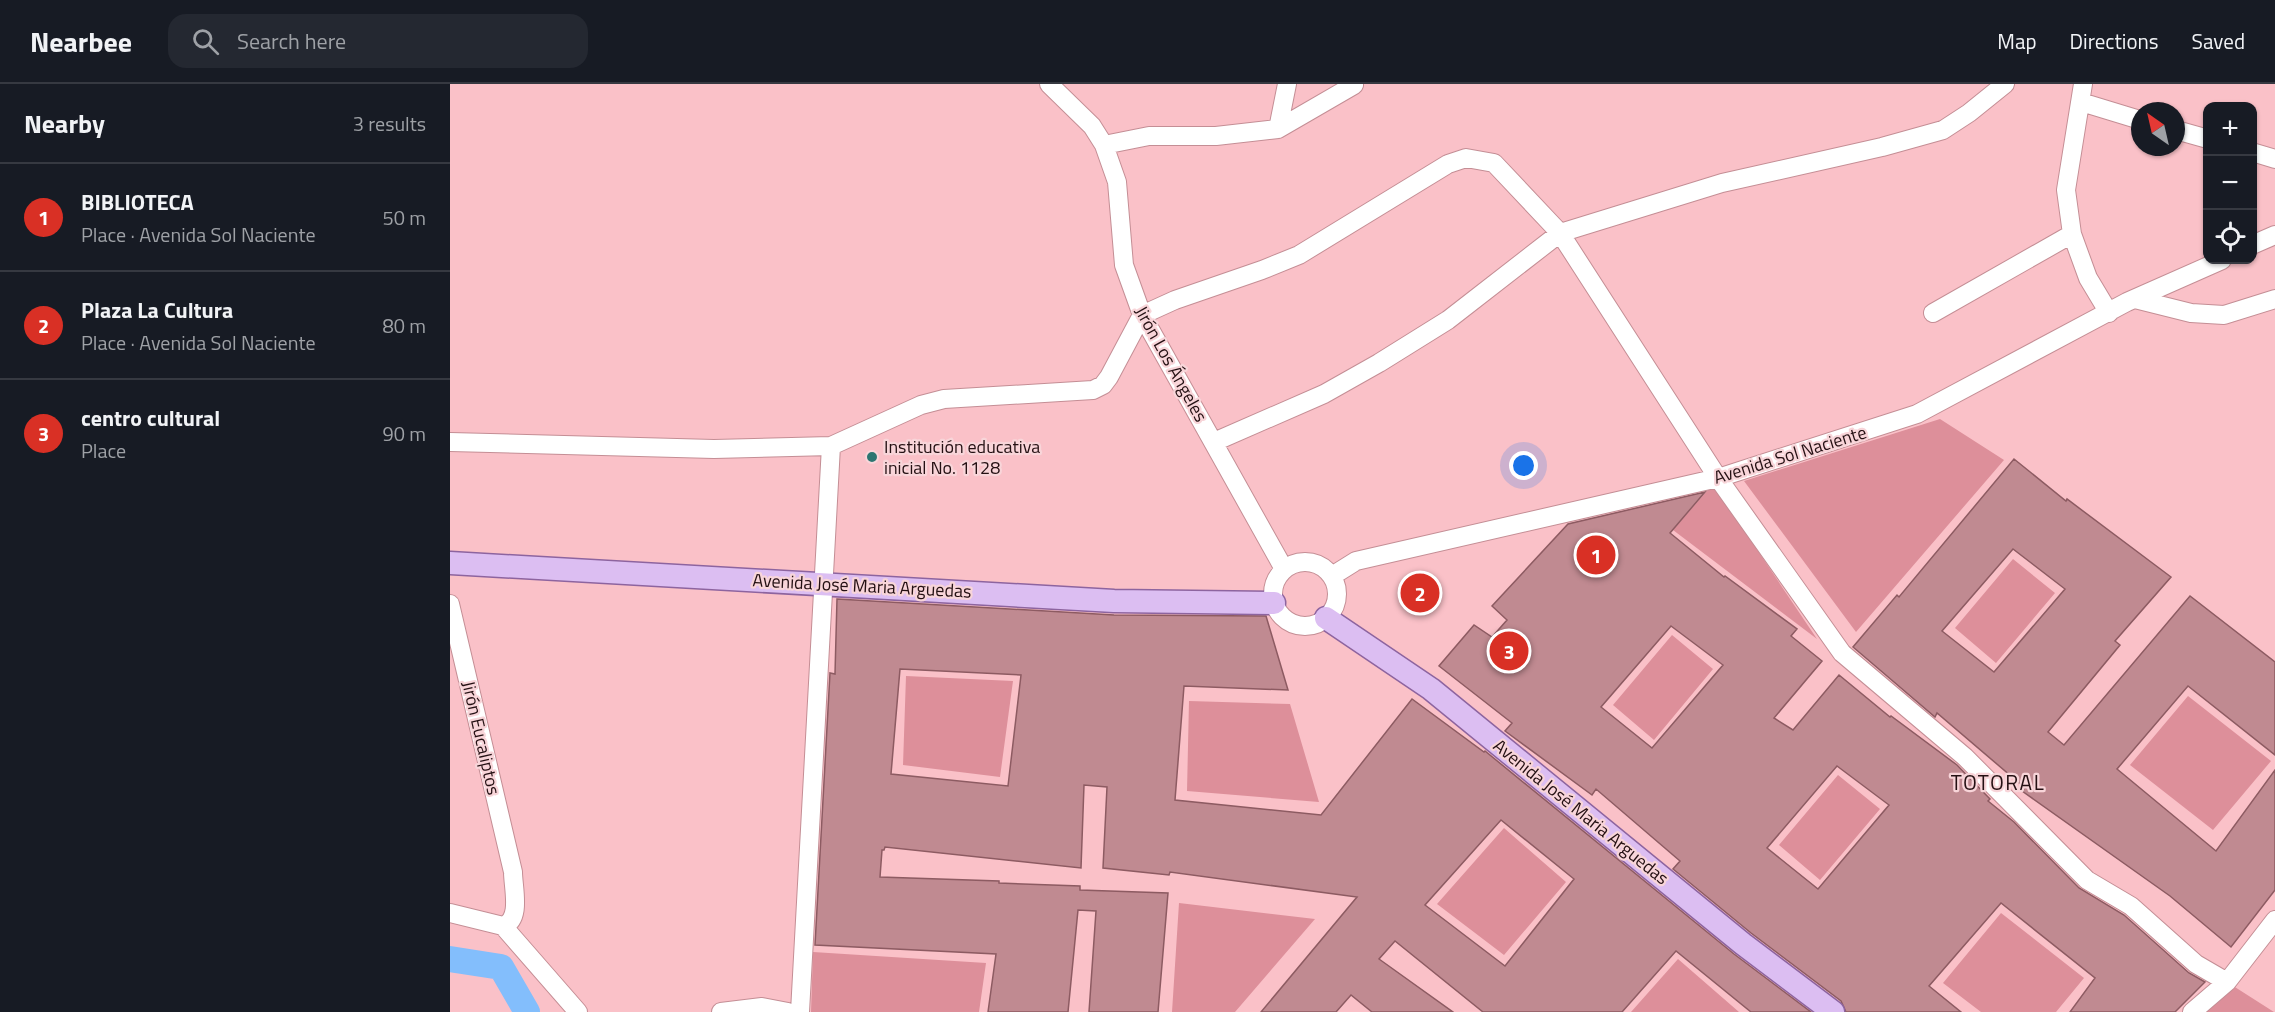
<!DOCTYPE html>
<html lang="en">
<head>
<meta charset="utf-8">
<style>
	body { margin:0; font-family:"Titillium Web",sans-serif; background:#242831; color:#f1f3f6 }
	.controls { position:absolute; right:18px; top:18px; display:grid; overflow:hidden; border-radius:12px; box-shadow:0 2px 4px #0004 }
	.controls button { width:54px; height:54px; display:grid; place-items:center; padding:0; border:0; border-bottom:2px solid #363941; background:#171b24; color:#f1f3f6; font:30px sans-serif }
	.compass { position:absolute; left:1681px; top:18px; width:54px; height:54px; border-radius:50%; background:#171b24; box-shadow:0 2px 4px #0004; rotate:326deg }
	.you { position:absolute; left:1074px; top:382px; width:21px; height:21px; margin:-15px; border:4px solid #fff; border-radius:50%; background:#1a73e8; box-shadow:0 0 0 9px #1a73e833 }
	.badge { display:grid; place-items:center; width:39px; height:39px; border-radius:50%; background:#d93025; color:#fff; font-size:20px; font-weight:700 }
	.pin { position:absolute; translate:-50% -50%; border:3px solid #fff; box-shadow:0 2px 6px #0006 }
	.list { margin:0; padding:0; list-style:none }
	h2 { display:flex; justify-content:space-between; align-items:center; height:78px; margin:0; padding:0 24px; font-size:26px }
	h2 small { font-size:20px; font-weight:400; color:#9ea1a6 }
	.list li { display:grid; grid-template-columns:39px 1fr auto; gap:18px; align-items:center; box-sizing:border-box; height:108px; padding:0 24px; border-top:2px solid #363941 }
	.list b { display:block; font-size:22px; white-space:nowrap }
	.list p { margin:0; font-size:20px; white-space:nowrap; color:#9ea1a6 }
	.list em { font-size:20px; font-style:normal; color:#9ea1a6 }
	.icon { flex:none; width:33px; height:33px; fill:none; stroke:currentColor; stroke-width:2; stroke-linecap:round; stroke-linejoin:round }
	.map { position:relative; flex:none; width:1825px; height:928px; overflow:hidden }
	header { display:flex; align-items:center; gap:36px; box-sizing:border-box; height:84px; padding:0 30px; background:#171b24; border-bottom:2px solid #363941 }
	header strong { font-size:28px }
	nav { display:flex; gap:33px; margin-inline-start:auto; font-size:21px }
	.search { width:420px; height:54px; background:#242831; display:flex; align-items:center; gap:15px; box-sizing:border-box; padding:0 21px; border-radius:18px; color:#9ea1a6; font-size:22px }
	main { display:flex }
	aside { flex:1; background:#171b24 }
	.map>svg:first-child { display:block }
	.green { fill:#dd8f9a }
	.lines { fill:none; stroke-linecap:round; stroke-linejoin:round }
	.river { stroke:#83befc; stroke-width:26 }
	.building { fill:#c08a91; stroke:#8d5b62; stroke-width:1.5; fill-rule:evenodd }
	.minor-casing { stroke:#c48e95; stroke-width:20 }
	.major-casing { stroke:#8d649f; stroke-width:25 }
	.minor { stroke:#fff; stroke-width:18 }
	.major { stroke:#dcbef2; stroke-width:22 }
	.poi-dot { fill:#2c7571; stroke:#f8d5d9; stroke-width:2 }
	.labels { text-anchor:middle; stroke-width:4.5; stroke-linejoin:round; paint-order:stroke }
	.street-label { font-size:18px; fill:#241013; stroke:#f8d5d9 }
	.poi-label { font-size:18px; fill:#241013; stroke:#f8d5d9; text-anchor:start }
	.quarter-label { font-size:21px; letter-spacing:1.5px; fill:#241013; stroke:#f8d5d9 }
</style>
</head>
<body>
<header>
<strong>Nearbee</strong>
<div class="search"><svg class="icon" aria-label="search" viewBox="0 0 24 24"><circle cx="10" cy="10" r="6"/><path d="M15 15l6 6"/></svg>Search here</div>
<nav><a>Map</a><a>Directions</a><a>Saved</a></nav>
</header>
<main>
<aside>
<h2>Nearby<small>3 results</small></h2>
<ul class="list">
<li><span class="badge">1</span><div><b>BIBLIOTECA</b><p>Place · Avenida Sol Naciente</p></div><em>50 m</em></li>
<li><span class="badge">2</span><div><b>Plaza La Cultura</b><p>Place · Avenida Sol Naciente</p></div><em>80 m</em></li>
<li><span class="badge">3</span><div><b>centro cultural</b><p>Place</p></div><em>90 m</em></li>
</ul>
</aside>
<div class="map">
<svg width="1825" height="928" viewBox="0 0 1825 928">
	<rect width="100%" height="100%" fill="#fac1c8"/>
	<!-- green -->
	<path class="green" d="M1490,335L1554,376L1406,548L1294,397Z
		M1263,400L1367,555L1223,446Z
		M1563,475L1605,509L1546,579L1505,544Z
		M1222,551L1263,585L1204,656L1163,621Z
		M456,592L563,597L550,693L453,681Z
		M1738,612L1821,677L1763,746L1680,681Z
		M739,617L840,620L869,718L737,707Z
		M1388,691L1430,725L1370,796L1329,761Z
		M1054,744L1116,798L1054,871L987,820Z
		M729,819L865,835L785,928H722Z
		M1551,829L1634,894L1606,928H1531L1493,899Z
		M363,868L536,879L529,928H361Z
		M1228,875L1289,928H1181Z
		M1777,898L1824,928H1745Z"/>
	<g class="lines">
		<!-- river -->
		<path class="river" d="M0,875L51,883L77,928"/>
	</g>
	<!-- building -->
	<path class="building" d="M1564,375L1616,417L1617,415L1721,493L1665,557L1670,561L1598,648L1614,661L1740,512L1825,578V671L1738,602L1667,685L1766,767L1825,686V806L1781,863L1720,812L1572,707L1575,704L1487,629L1485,633L1403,563L1447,511L1449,513ZM1563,465L1615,505L1544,588L1492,547Z
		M1255,408L1220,449L1274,493L1275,492L1347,545L1341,552L1372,577L1324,634L1343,646L1389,591L1440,633L1441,632L1507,681L1540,715L1538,717L1564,738L1629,804L1674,831L1739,889L1755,898L1725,928H1620L1645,894L1551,819L1479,902L1511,928H1396L1391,917L1301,849L1223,785L1230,777L1146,705L1142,711L1055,647L1062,639L989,582L1024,541L1042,553L1057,536L1042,522L1118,440ZM1221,542L1273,581L1202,664L1151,623ZM1387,682L1439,721L1368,805L1317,764Z
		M387,515L664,531L816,532L838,606L734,602L725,716L871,731L962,615L1034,668L1035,667L1284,870L1361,928H1301L1226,867L1172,928H1033L945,857L929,875L1003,928H922L901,911L886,928H811L907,813L720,788L719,791L653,784L657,703L634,701L631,784L435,763L434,766H432L430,793L549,797V799L630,802V806L718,809L708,928H639L646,827L628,826L618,928H538L546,870L365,861L380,589L385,590ZM450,585L571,591L558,702L441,690ZM1051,736L1124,795L1055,882L975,821Z"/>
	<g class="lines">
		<defs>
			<path id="minor" d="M599,0L642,42L654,61L667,98L674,181L692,231L834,485
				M1633,0L1616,106L1622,150L1638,194L1659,229
				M1631,18L1690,36
				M828,45L837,0
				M1726,46L1758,55
				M654,61L699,52H766L828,45L904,1
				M1802,68L1825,75
				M1802,161L1825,151
				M1685,215L1741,229L1774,231L1825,215
				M1483,229L1622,150
				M0,358L264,365L381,362L471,321L494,315L643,306L653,301L659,293L692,231L725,216L812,186L849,171L998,80L1016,74L1044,79L1110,149L1268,394L1392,569L1515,673L1637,796L1681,822L1746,880L1777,898
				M764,358L874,310L929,279L998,236L1110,149L1272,99L1432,63L1493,46L1519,29L1555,0
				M823 510a32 32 0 1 1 64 0a32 32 0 1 1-64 0Z
				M882,492L906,477L1268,394L1467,330L1677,218L1772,176
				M0,520L63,788C63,804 72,836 53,842L0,829
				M53,842L128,928
				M271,928L312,923L338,928
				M350,928L381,362
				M1742,928L1777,898L1825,836"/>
			<path id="major" d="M0,479L664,517L824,519
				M876,534L981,605L1293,860L1383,928"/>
		</defs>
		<!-- minor casing -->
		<use href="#minor" class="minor-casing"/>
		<!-- major casing -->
		<use href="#major" class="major-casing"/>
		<!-- minor -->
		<use href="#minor" class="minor"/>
		<!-- major -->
		<use href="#major" class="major"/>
	</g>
	<!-- markers -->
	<circle class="poi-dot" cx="422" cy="373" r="6"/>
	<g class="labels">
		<!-- street labels -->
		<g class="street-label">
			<text transform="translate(721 280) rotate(61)" y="6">Jirón Los Ángeles</text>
			<text transform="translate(1340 371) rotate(-17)" y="6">Avenida Sol Naciente</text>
			<text transform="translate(412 502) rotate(3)" y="6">Avenida José Maria Arguedas</text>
			<text transform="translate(31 654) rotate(77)" y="6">Jirón Eucaliptos</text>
			<text transform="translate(1131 728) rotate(39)" y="6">Avenida José Maria Arguedas</text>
		</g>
		<!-- poi labels -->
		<g class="poi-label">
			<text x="434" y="369">Institución educativa<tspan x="434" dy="21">inicial No. 1128</tspan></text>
		</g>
		<!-- quarter labels -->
		<g class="quarter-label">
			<text x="1548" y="706">TOTORAL</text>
		</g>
	</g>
</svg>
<div class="controls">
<button>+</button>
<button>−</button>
<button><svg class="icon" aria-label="locate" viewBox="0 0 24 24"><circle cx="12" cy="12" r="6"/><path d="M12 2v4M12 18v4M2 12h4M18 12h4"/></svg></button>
</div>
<svg class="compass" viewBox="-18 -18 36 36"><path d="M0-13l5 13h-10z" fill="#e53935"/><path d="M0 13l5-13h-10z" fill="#9ea1a6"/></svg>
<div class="you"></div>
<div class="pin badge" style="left:1146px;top:471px">1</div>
<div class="pin badge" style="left:970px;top:509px">2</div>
<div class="pin badge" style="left:1059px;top:567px">3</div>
</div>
</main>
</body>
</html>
